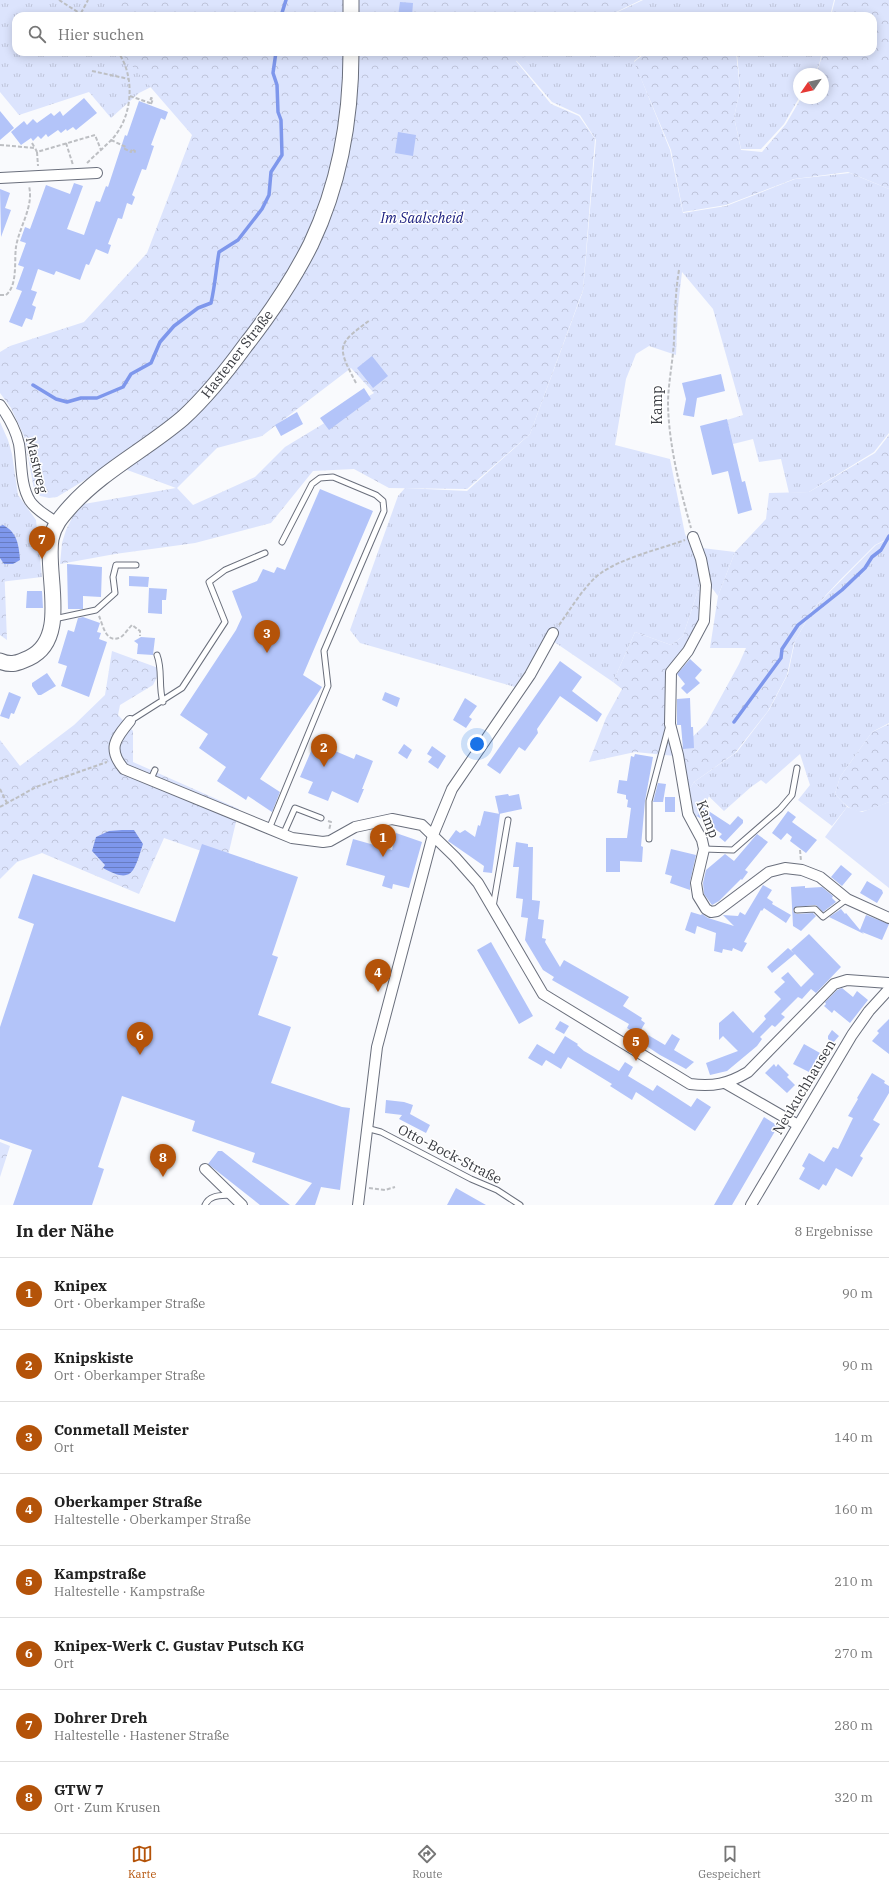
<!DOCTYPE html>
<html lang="de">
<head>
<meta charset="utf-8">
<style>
	body { margin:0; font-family:"IBM Plex Serif",serif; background:#f6f6f6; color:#222 }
	.compass { position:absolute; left:793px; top:68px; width:36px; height:36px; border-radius:50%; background:#fff; box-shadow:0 2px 10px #0003; rotate:236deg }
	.you { position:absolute; left:477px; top:744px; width:14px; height:14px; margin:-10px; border:3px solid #fff; border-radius:50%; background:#1a73e8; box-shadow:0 0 0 6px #1a73e833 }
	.badge { display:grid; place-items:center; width:26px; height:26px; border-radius:50%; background:#b45309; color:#fff; font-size:13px; font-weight:700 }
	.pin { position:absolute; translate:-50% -33px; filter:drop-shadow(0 1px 2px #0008) }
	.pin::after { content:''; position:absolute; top:21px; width:14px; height:12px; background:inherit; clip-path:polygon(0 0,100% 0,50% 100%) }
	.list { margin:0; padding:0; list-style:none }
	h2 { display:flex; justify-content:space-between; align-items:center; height:52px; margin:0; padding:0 16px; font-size:17px }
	h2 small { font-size:13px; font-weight:400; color:#767676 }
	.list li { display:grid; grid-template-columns:26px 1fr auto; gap:12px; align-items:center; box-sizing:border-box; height:72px; padding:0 16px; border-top:1px solid #e0e0e0 }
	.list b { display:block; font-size:15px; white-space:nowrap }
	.list p { margin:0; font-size:13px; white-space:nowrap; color:#767676 }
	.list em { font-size:13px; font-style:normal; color:#767676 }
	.icon { flex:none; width:22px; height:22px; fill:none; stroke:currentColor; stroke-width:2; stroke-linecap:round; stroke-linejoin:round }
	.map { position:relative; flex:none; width:889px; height:1205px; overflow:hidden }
	.search { position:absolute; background:#fff; box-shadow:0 2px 10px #0003; left:12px; right:12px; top:12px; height:44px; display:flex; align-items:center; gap:10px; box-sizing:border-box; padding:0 14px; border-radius:12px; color:#767676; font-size:15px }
	.sheet { height:628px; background:#fff }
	nav { display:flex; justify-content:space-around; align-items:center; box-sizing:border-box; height:56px; border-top:1px solid #e0e0e0; background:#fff; font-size:11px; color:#767676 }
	nav a { display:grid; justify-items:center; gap:2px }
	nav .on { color:#b45309 }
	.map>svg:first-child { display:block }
	.grass { fill:url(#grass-tufts) }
	.forest { fill:url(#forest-crowns); fill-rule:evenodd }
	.garden { fill:#dce4fd }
	.water { fill:url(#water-rules) }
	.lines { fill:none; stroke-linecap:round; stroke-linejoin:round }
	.stream { stroke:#7e97ec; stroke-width:3.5 }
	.building { fill:#b3c4f9 }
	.lane-casing { stroke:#6a6f7c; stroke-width:7 }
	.street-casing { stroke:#6a6f7c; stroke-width:12 }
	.secondary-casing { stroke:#6a6f7c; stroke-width:17 }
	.path { stroke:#bdbfc3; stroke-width:2; stroke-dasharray:4 2; stroke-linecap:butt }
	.lane { stroke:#fff; stroke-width:5 }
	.street { stroke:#fff; stroke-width:10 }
	.secondary { stroke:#fff; stroke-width:15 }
	.labels { text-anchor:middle; stroke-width:3; stroke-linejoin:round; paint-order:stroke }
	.park-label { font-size:14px; font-style:italic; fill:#161a7c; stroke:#fff }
	.street-label { font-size:14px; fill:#393b41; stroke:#fff }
</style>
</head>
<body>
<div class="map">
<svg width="889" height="1205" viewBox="0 0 889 1205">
	<defs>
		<pattern id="grass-tufts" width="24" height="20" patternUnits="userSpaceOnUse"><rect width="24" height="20" fill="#dce4fd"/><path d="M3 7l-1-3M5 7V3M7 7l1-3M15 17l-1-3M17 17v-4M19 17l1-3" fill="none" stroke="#bec4da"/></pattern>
		<pattern id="forest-crowns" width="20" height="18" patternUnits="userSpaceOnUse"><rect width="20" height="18" fill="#dce4fd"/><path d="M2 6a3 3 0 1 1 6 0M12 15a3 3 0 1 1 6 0" fill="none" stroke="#bec4da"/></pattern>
		<pattern id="water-rules" width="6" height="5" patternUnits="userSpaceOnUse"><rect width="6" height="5" fill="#7e97ec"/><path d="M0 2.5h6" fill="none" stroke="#687cc1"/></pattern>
	</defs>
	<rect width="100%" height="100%" fill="#f9fafd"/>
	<!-- grass -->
	<path class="grass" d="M0,0H125L133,16H16V52H149L163,81L139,93L111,118L89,92L19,115L0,92Z
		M643,0H834L830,16H609Z
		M534,52H645L634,61L670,150L683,213L726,206L795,179L850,173L889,189V433L874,452L809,492L789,493L781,459L759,462L753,439L733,444L727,420L743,415L713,309L682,272L678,307L676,355L649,346L636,354L626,379L615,445L670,459L685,534L696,555L703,575L683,636L671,645L635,632L613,682L547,637L515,687L360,643L350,630L398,496L405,488L467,491L530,434L583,291L596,140L580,115L552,102L516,60Z
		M737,52H822L819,65L814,74H799V98L784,124L761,149H741L734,117L740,90Z
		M0,422L8,440L12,454L18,495L36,520L42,577L0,582Z
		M889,539V723L872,732L840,777L835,794L847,807L832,826L798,800L810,785L800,754L766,784L761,780L751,787L724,811L694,782L737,752L769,710L788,674L795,641L813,609L876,545Z
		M702,548L735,552L718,596L709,584Z"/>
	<!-- forest -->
	<path class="forest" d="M116,0H641L608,16H117Z
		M835,0H889V189L848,172L794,179L726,205L683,212L671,150L634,62L647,52H736L740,90L734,117L741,150L762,152L786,124L801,98H823V74H815L819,66L823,52H873V16H831Z
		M120,52H534L516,61L551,104L579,116L595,139L583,290L530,434L467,489L389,488L354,469L313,471L271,523L195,543L115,554L60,564L62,543L66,530L73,516L84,504L176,488L111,464L57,497L49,498L40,496L34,489L24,436L11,408L0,393V352L10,346L84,322L147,253L192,135ZM351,368L374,393L285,447L255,477L193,505L177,488L217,448L262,436Z
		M889,435V538L875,545L840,580L812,610L794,643L787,675L768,711L735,753L694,782L687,793L681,748L706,724L739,664L746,648H710L718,596L735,552L766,519L769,493L809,492L875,453Z
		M0,558L4,564L7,640L0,635Z
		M703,575L699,629L667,685L665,729L675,756L635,752L589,762L606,718L622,689L613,682L635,632L671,645L683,636Z
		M112,651L161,669L153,685L120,705L118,715L133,731V762L239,809L227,860L164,838L139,894L42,853L17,862L0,879V740L20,766L74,725L105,695Z
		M889,724V802C861,813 856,818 835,794L840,777L872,732Z
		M0,1142L10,1146L0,1177Z"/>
	<!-- garden -->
	<path class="garden" d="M694,782L709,796L704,808L695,819L692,813L687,793Z
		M889,802V888L825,837L847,807L862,812Z"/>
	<!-- water -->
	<path class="water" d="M3,525C17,532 19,545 20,560L13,564H4L0,558V526Z
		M122,830H134L143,844C134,871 133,885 103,868L105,865L92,851L96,837L109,831Z"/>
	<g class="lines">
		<!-- stream -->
		<path class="stream" d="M281,16L286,0
			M33,385L56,399L67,402L81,398H97L123,387L131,374L151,363L160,342L174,326L198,308L211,303C215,286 216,269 219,252L238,240L262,209L269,195L271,172L282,155L281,120L278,112L277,85L273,73L276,52
			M734,722L781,658L782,649L798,625L842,590L865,568L872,557L881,550L889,536"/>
	</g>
	<!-- building -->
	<path class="building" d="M400,2L413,3L412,16H398Z
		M84,98L97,113L76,130L73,127L67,131L66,129L61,133L58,130L48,137L46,134L41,139L38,136L33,141L31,138L21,145L11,132L24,121L27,125L33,119L37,123L51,113L54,116L60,111L63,116Z
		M139,101L168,112L165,120L161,118L151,145L154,146L146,170L142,169L132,195L135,197L132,205L127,203L122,219L118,218L108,244L111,245L108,254L96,249L89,265L86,264L80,280L56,271L54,275L38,269L31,290L37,292L32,305L36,307L32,320L26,318L22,327L9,322L22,291L16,289L24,267L18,265L26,243L20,241L25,227L30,229L46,185L70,194L74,183L83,186L67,229L84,235L96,201L100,202L106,186L108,187L125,135L127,136Z
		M0,111L14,128L0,140Z
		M398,132L416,135L413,156L395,153Z
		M0,189L10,193L5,208L11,210L1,237Z
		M372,356L388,376L373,388L357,368Z
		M721,374L725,391L697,398L694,417L683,415L686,399L682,383Z
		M364,388L371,399L329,430L320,418Z
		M297,412L303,424L281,436L275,425Z
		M727,419L742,482L745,481L752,510L738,514L728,471L712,475L700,426Z
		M320,489L373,511L303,675L322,687L260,779L280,792L272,812L248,796L246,800L217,781L226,767L199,748L208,734L180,715L236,630L242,617L232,591L257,581L263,569L274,573L277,567L285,570Z
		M67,564L102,567L101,597L83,596V609H68Z
		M129,576L149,577L148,587L129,586Z
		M149,588L167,589L166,600H162V614L148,613Z
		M27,591H42L43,608H26Z
		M83,617L100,623L97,632L101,633L99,639L107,642L89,697L61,686L67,666L58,663L68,630L74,632L78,618Z
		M141,637L155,638L153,655L137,654L138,644L134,641Z
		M690,659L702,670L695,678L700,683L687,694L681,688L685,684L677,674Z
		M560,661L582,677L572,691L602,714L597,722L560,696L537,729L538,733L525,751L519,747L500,774L487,765Z
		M47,673L56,686L41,695H38L32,686V683Z
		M9,692L21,697L14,714L11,713L9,719L0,716Z
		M385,692L400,698L397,707L382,700Z
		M465,698L477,706L469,717L472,719L466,728L453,720Z
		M690,698L691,727H693L694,748L683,749L681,725H677V699Z
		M318,735L331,740L328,748L354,759L356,754L373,761L362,789H364L358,803L332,791L328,801L308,793L313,782L300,777Z
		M404,744L412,750L407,759L398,753Z
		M432,746L446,756L438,769L428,762L432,757L427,754Z
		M635,754L653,757L645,801L641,846L643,847L642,862L620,861V872H606V838H627L631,808L627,807L628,800L626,799V795L617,793L619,780L627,781L631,756L634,757Z
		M658,783L666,784L663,802H653Z
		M508,794L509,796L519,794L522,809L499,814L495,796Z
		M665,797H675V812H665Z
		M704,808L730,825L738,816L743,820V823L725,842L719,837L722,834L697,816Z
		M484,811L500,814L492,873L483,872L484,866L448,841L456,830L460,833L465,830L475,837L478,825L480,826Z
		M788,811L796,817L792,822L817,840L806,853L790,841L792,837L787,833L781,840L772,833Z
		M396,833L422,842L409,888L393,884L392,889L382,886L385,876L346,865L353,839L392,850Z
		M757,834L768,842L745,870L748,872L742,880L741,879L719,901L712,905L704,894L703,883L706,870L725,854L734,861Z
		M516,842L528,844V847H533L532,900L540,901L538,919L544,920L542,938L546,939L545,942L560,967L564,960L629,997L623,1006L642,1018L641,1020L645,1023L638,1035L627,1028L629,1024L552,980L554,977L543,970L525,940L528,918L521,917L523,899L516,898L519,867H513Z
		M202,844L298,877L272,955L278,957L258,1015L291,1027L271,1083L342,1107L350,1108L340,1190L321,1187L315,1205H295L312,1183L252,1162L255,1153L192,1131L195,1121L122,1096L98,1167L104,1169L92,1205H13L32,1150L0,1139V1027L34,924L18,918L33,874L175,922Z
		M671,849L696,855L690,882V890L670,883L672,876L665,874Z
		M841,865L852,874L842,886L831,877Z
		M867,881L882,890L883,893L877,903L860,893Z
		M763,885L772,890L767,898L773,902L772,904L791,915L786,923L764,908L762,911L761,910L744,942L747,943L742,952L733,948L732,951L723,949L722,953L714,951L716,933L697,926L695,934L685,930L691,912L701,915L702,914L708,918L734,926L723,915L738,916L740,912L745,915Z
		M805,886V888L822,887L833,896L832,898L836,902L823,912L816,905L795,907L793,911L796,914L813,913L816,916L801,931L793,926L791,887Z
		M841,909L845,914L846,913L860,930L866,915L889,924L882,940L862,932L864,934L829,917Z
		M809,934L841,967L816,993L811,989L802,999L798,997L781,1014L785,1017L775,1027L772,1025L760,1037L762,1039L757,1046L727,1071L710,1075L706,1063L738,1051L723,1036L719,1040V1023L733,1011L753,1033L766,1019L764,1016L781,999L774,992L785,982L781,978L788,972L801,987L814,974L791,950Z
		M491,942L533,1016L519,1024L477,950Z
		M788,948L795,954L772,973L767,967Z
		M842,988L853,997L857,991L868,1000L850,1023L834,1010L832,1013L824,1006L826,1004L825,1002L837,990Z
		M889,1019V1054L872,1041L879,1033L877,1031Z
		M560,1021L569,1026L564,1034L555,1029Z
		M832,1030L839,1036L833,1043L828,1039V1036Z
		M672,1034L680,1039L674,1050L694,1062L686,1069L660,1055L642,1043L648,1035L665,1045Z
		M565,1036L578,1044L577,1045L584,1051L619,1071L625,1062L633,1067L628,1076L653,1091L657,1085L691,1107L697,1098L711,1107L695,1131L636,1092L632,1100L610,1086L612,1084L568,1057L561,1069L546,1060L542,1066L528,1058L537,1044L554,1054Z
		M804,1044L820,1053L809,1072L793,1064Z
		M774,1064L776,1067L778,1064L789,1075L787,1077L795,1085L787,1093L765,1073Z
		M872,1073L885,1081L884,1083L889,1086V1093L873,1120L880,1124L860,1156L863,1158L852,1177L836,1168L826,1186L823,1184L819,1190L799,1179L805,1168L802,1166L809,1153L824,1162L833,1147L838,1149L853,1118L848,1116L858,1099L857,1098Z
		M386,1100L404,1102L413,1105L410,1114L430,1125L426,1133L399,1119L402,1115L385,1113Z
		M764,1117L778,1126L732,1205H714Z
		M218,1151H222L290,1205H260L208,1164Z
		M456,1188L486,1205H447Z"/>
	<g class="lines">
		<defs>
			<path id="lane" d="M54,619L96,610L115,593L113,577L116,565H136
				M157,655C163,671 158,685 163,702
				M130,721L182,688L225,622L209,582L225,570L265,553
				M150,781L155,770
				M269,829L328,686L324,651L384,511L383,501L376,495L333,477L320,478L312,484L282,542
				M283,835L295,808L321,818
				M649,839V801L668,729
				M704,849L733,850L780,809L792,795L797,768
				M493,907L508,820
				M797,910L815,909L823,917L847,899
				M366,1128L381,1132L471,1179L497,1190L520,1205
				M205,1205C210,1194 222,1196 232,1195"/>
			<path id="street" d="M0,178L97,173
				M0,405C8,416 16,431 19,444C22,462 20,485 30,501C36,510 47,516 56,522
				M693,537L701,559L706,585L704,621L688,651L671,672L670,724L678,755L688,814L702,840L704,849L696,883L698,896L706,909L711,912L717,911L769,872L785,868L802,870L820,877L847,899L889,918
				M130,721C115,739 107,749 124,769L292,838L323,842L330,841L355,827L392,819L422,825L455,857L478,883L543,994L690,1084C713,1087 728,1084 748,1072L834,984L847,980L889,983
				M725,1083L798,1125
				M205,1169L242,1205
				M358,1205L377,1047L433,835L452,789L530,675L553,633
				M751,1205L852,1035L869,1011L889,989"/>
			<path id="secondary" d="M351,0V16
				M0,661C11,666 18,663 29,658C70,639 45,574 51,539C54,525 61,517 70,507C102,471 147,449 183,418C207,396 226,372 245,346C270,314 293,280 311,244C339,185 351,117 351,52"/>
		</defs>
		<!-- lane casing -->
		<use href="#lane" class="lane-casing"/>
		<!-- street casing -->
		<use href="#street" class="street-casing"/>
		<!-- secondary casing -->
		<use href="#secondary" class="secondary-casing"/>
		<!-- path -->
		<path class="path" d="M59,0L84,16
			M81,13L88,0
			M92,71L129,79
			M130,96L150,103L151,98L153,99L151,104
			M111,140L126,147L125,149L131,152L132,149L135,151L134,154
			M32,143L35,148
			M66,143L73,165
			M0,145L35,148L37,152L95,135L101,150
			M37,152L38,166
			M87,163C96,154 106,146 114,137C133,114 135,76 118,52
			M679,270C675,294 675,316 674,340C673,362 668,383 668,405C669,446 680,489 691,528
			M0,295H6C18,285 14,261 16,247C19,227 34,207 29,186
			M356,383C337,346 336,345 370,320
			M99,616C103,625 106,645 121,637C125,634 128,629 132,625L140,631V636
			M559,625C570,610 586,583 601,573C622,558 660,549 685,540
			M0,789L7,803
			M0,807L36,787L107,762
			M328,821L331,822L329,830
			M800,850L801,861
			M369,1188L385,1190L395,1187"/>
		<!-- lane -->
		<use href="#lane" class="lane"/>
		<!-- street -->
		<use href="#street" class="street"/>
		<!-- secondary -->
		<use href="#secondary" class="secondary"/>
	</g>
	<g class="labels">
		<!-- park labels -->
		<g class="park-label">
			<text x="422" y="223">Im Saalscheid</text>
		</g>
		<!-- street labels -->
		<g class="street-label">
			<text transform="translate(237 354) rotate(-52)" y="5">Hastener Straße</text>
			<text transform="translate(657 405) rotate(-90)" y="5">Kamp</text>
			<text transform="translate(37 465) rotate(77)" y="5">Mastweg</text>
			<text transform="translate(708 819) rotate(69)" y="5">Kamp</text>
			<text transform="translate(804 1087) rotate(-59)" y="5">Neukuchhausen</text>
			<text transform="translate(450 1154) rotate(27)" y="5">Otto-Bock-Straße</text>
		</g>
	</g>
</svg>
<svg class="compass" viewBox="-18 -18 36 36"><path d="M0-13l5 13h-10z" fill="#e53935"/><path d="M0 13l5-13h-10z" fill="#767676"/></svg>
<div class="you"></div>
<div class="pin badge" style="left:383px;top:857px">1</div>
<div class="pin badge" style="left:324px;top:767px">2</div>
<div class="pin badge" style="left:267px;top:653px">3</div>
<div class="pin badge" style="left:378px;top:992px">4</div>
<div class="pin badge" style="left:636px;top:1061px">5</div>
<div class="pin badge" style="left:140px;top:1055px">6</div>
<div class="pin badge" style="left:42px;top:559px">7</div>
<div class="pin badge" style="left:163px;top:1177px">8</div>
<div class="search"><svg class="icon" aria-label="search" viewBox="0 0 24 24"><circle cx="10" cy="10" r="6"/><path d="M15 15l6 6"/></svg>Hier suchen</div>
</div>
<section class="sheet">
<h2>In der Nähe<small>8 Ergebnisse</small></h2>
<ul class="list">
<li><span class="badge">1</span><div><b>Knipex</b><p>Ort · Oberkamper Straße</p></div><em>90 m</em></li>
<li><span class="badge">2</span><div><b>Knipskiste</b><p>Ort · Oberkamper Straße</p></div><em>90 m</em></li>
<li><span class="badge">3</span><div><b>Conmetall Meister</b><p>Ort</p></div><em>140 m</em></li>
<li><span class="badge">4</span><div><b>Oberkamper Straße</b><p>Haltestelle · Oberkamper Straße</p></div><em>160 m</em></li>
<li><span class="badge">5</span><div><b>Kampstraße</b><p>Haltestelle · Kampstraße</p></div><em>210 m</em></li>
<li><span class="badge">6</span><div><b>Knipex-Werk C. Gustav Putsch KG</b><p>Ort</p></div><em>270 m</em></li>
<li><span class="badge">7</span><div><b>Dohrer Dreh</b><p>Haltestelle · Hastener Straße</p></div><em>280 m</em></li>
<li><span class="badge">8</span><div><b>GTW 7</b><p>Ort · Zum Krusen</p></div><em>320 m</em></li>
</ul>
</section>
<nav>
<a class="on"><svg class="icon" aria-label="map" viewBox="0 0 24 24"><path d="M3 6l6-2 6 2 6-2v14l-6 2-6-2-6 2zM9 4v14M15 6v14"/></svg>Karte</a>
<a><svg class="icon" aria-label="directions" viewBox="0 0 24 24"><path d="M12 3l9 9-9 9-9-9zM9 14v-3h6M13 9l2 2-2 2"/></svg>Route</a>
<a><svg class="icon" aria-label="saved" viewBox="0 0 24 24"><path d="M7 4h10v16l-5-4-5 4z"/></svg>Gespeichert</a>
</nav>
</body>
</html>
